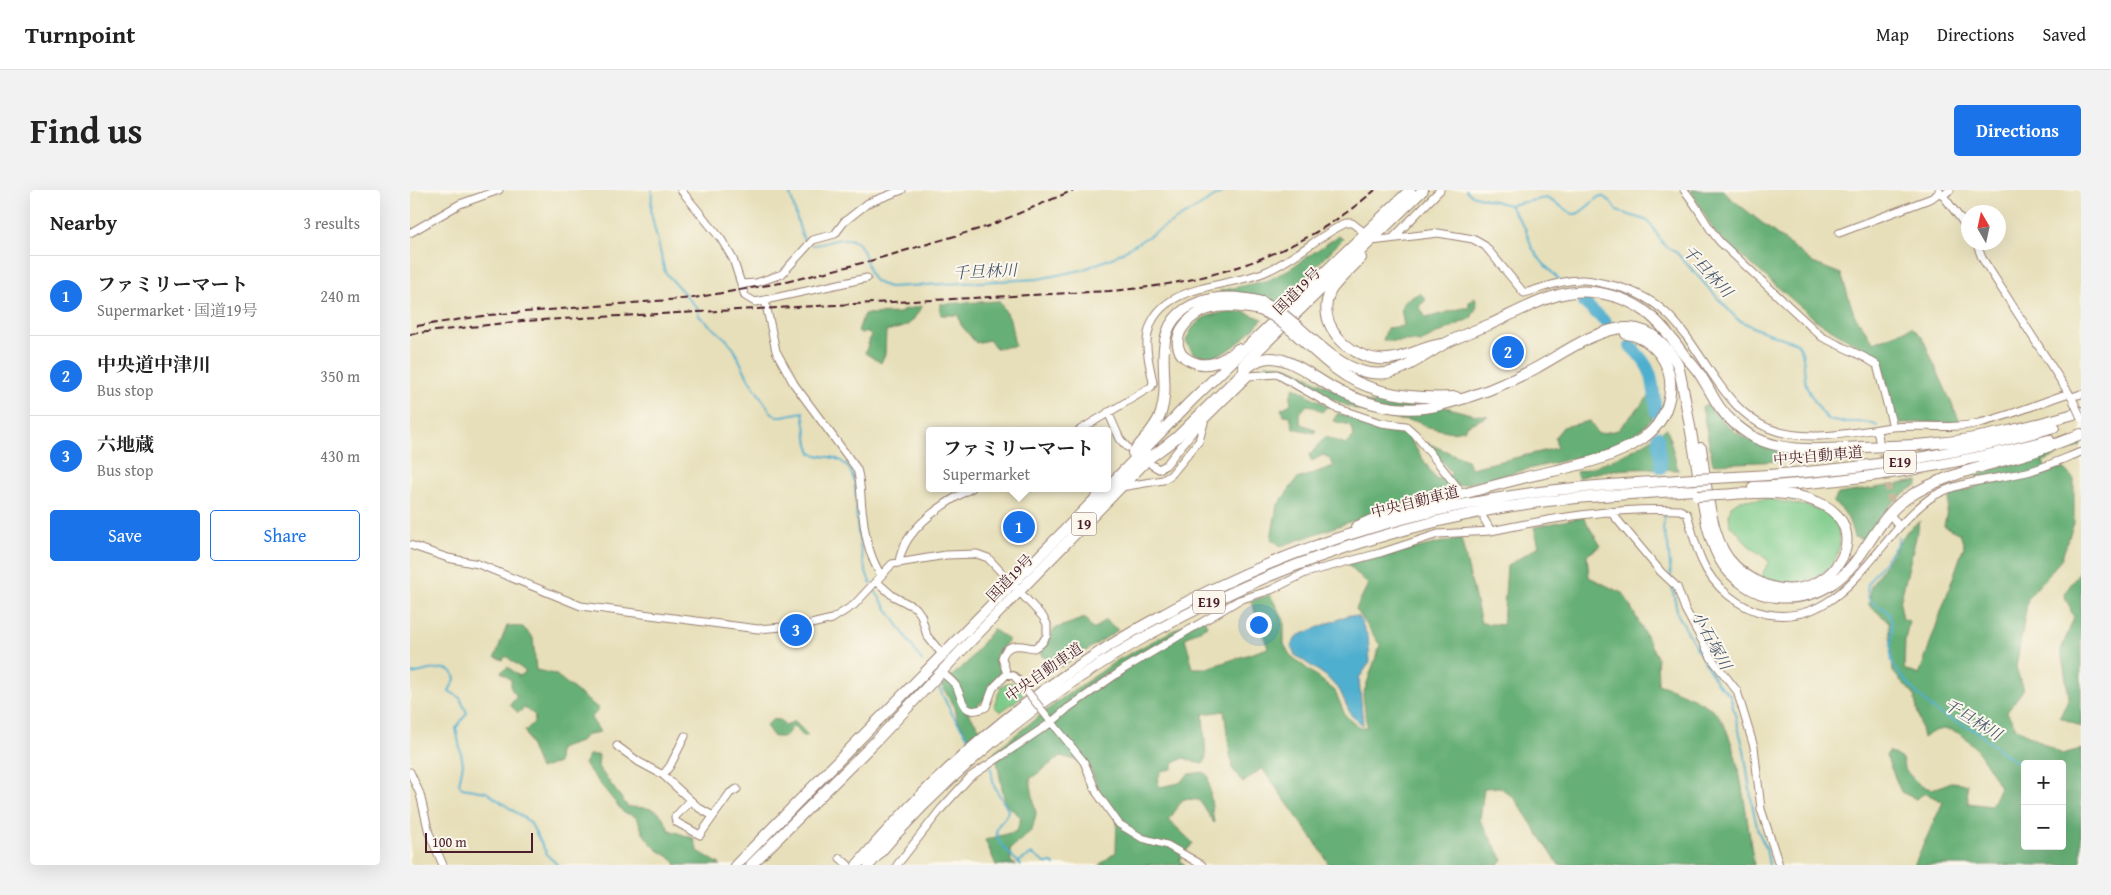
<!DOCTYPE html>
<html lang="en">
<head>
<meta charset="utf-8">
<style>
	body { margin:0; font-family:"Gentium Book Plus","Noto Serif JP",serif; background:#f2f2f2; color:#222 }
	.controls { position:absolute; right:15px; bottom:15px; display:grid; overflow:hidden; border-radius:5px; box-shadow:0 5px 20px #0002 }
	.controls button { width:45px; height:45px; display:grid; place-items:center; padding:0; border:0; border-bottom:1px solid #e0e0e0; background:#fff; color:#222; font:25px sans-serif }
	.compass { position:absolute; left:1551px; top:15px; width:45px; height:45px; border-radius:50%; background:#fff; box-shadow:0 5px 20px #0002; rotate:351deg }
	.scale { position:absolute; left:15px; bottom:12px; width:108px; box-sizing:border-box; padding-left:5px; border:2px solid #4a1f2b; border-top:0; font-size:14px; line-height:18px; white-space:nowrap; color:#4a1f2b; -webkit-text-stroke:4px #fbf7ec; paint-order:stroke }
	.you { position:absolute; left:848px; top:434px; width:18px; height:18px; margin:-12px; border:4px solid #fff; border-radius:50%; background:#1a73e8; box-shadow:0 0 0 8px #1a73e833 }
	.badge { display:grid; place-items:center; width:32px; height:32px; border-radius:50%; background:#1a73e8; color:#fff; font-size:16px; font-weight:700 }
	.pin { position:absolute; translate:-50% -50%; border:2px solid #fff; box-shadow:0 1px 5px #0006 }
	.popup { position:absolute; left:516px; top:237px; width:185px; height:65px; box-sizing:border-box; display:grid; place-content:center; border-radius:5px; background:#fff; filter:drop-shadow(0 1px 4px #0005); font-size:16px; white-space:nowrap; color:#767676 }
	.popup b { font-size:19px; color:#222 }
	.popup::after { content:''; position:absolute; left:50%; top:100%; margin-left:-10px; border:10px solid transparent; border-top-color:#fff }
	.list { margin:0; padding:0; list-style:none }
	h2 { display:flex; justify-content:space-between; align-items:center; height:65px; margin:0; padding:0 20px; font-size:21px }
	h2 small { font-size:16px; font-weight:400; color:#767676 }
	.list li { display:grid; grid-template-columns:32px 1fr auto; gap:15px; align-items:center; box-sizing:border-box; height:80px; padding:0 20px; border-top:1px solid #e0e0e0 }
	.list b { display:block; font-size:19px; white-space:nowrap }
	.list p { margin:0; font-size:16px; white-space:nowrap; color:#767676 }
	.list em { font-size:16px; font-style:normal; color:#767676 }
	.actions { display:flex; gap:10px; padding:15px 20px }
	.actions a { flex:1; padding:11px 0; border:1px solid #1a73e8; border-radius:5px; text-align:center; font-size:18px; color:#1a73e8 }
	.actions .main { background:#1a73e8; color:#fff }
	.map { position:relative; flex:none; width:1671px; height:675px; overflow:hidden; border-radius:5px }
	header { display:flex; align-items:center; gap:30px; box-sizing:border-box; height:70px; padding:0 25px; background:#fff; border-bottom:1px solid #e0e0e0 }
	header strong { font-size:24px }
	nav { display:flex; gap:28px; margin-inline-start:auto; font-size:18px }
	.intro { display:flex; align-items:center; justify-content:space-between; box-sizing:border-box; height:120px; padding:0 30px }
	h1 { margin:0; font-size:35px }
	.button { padding:12px 22px; border-radius:5px; background:#1a73e8; color:#fff; font-size:18px; font-weight:700 }
	main { display:flex; gap:30px; padding:0 30px }
	aside { flex:1; background:#fff; border-radius:5px; box-shadow:0 5px 20px #0002 }
	.map>svg:first-child { display:block }
	.green { fill:#7dcb8a; stroke:#64755a }
	.forest { fill:#66af76; stroke:#586750; fill-rule:evenodd }
	.water { fill:#50afcf; stroke:#4d677d }
	.lines { fill:none; stroke-linecap:round; stroke-linejoin:round }
	.stream { stroke:#50afcf; stroke-width:2 }
	.river { stroke:#50afcf; stroke-width:12 }
	.minor-tunnel { stroke:#c8b99d; stroke-width:7; stroke-dasharray:7 3.5; stroke-linecap:butt }
	.minor-casing { stroke:#987f72; stroke-width:9 }
	.highway-casing { stroke:#987f72; stroke-width:12 }
	.minor { stroke:#fff; stroke-width:7 }
	.highway { stroke:#fff; stroke-width:10 }
	.rail { stroke:#4a1f2b; stroke-width:2; stroke-dasharray:8 4; stroke-linecap:butt }
	.minor-bridge-casing { stroke:#987f72; stroke-width:9; stroke-linecap:butt }
	.highway-bridge-casing { stroke:#987f72; stroke-width:12; stroke-linecap:butt }
	.minor-bridge { stroke:#fff; stroke-width:7 }
	.highway-bridge { stroke:#fff; stroke-width:10 }
	.labels { text-anchor:middle; stroke-width:4; stroke-linejoin:round; paint-order:stroke }
	.shield { fill:#fbf7ec; stroke:#7f6065; stroke-width:1 }
	.shield-label { font-size:14px; font-weight:bold; fill:#4a1f2b }
	.street-label { font-size:15px; fill:#4a1f2b; stroke:#fbf7ec }
	.water-label { font-size:16px; font-style:italic; fill:#4c596d; stroke:#fbf7ec }
</style>
</head>
<body>
<header>
<strong>Turnpoint</strong>
<nav><a>Map</a><a>Directions</a><a>Saved</a></nav>
</header>
<div class="intro"><h1>Find us</h1><a class="button">Directions</a></div>
<main>
<aside>
<h2>Nearby<small>3 results</small></h2>
<ul class="list">
<li><span class="badge">1</span><div><b>ファミリーマート</b><p>Supermarket · 国道19号</p></div><em>240 m</em></li>
<li><span class="badge">2</span><div><b>中央道中津川</b><p>Bus stop</p></div><em>350 m</em></li>
<li><span class="badge">3</span><div><b>六地蔵</b><p>Bus stop</p></div><em>430 m</em></li>
</ul>
<div class="actions"><a class="main">Save</a><a>Share</a></div>
</aside>
<div class="map">
<svg width="1671" height="675" viewBox="0 0 1671 675">
	<rect width="100%" height="100%" fill="#fbf7ec"/>
	<filter id="ink" filterUnits="userSpaceOnUse"><feTurbulence type="fractalNoise" baseFrequency=".02" numOctaves="2"/><feDisplacementMap in="SourceGraphic" scale="10" xChannelSelector="R" yChannelSelector="G"/><feConvolveMatrix kernelMatrix="1 2 1 2 8 2 1 2 1" color-interpolation-filters="sRGB"/></filter>
	<filter id="wash" filterUnits="userSpaceOnUse"><feTurbulence type="fractalNoise" baseFrequency=".0096" numOctaves="4" result="noise"/><feDisplacementMap in="SourceGraphic" scale="20" xChannelSelector="R" yChannelSelector="G"/><feGaussianBlur stdDeviation="1.12" result="paint"/><feColorMatrix in="noise" values="0 0 0 0 0 0 0 0 0 0 0 0 0 0 0 0 0 1.4 0 .05"/><feComposite in="paint" operator="in"/></filter>
	<g filter="url(#wash)">
		<rect width="100%" height="100%" fill="#e7dfb9"/>
		<!-- green -->
		<path class="green" d="M1358,309C1372,312 1402,315 1414,322C1436,334 1433,366 1416,381C1399,395 1371,394 1353,389V383L1359,371L1338,355L1327,341L1320,336L1319,325L1321,316L1330,310Z
			M597,493H605L611,499L613,506L590,522L584,516L591,497Z"/>
		<!-- forest -->
		<path class="forest" d="M1281,0H1314L1318,6L1403,73L1431,84L1444,124L1464,153L1502,137L1512,147L1550,232L1489,233L1485,227L1471,169L1407,131L1305,43Z
			M928,46L933,49L870,112C850,106 831,102 810,103V101L859,90L881,78Z
			M1010,103L1016,110L1009,116L1016,128L1053,118H1059V112L1065,108L1067,116L1061,128L1010,152C997,149 986,153 973,150L977,138L994,136L991,118L994,111Z
			M589,111L600,129L605,156L586,158L579,150L566,153L551,135L548,125H531L530,114Z
			M512,116C499,137 500,136 476,141L475,164L471,173L455,163L461,146L457,142L451,143L448,141L454,124L491,123L493,120Z
			M819,122H834L853,129C832,149 814,175 783,163L776,151C785,128 796,125 819,122Z
			M856,174L870,175L883,179L948,212L1035,217L1061,224L1078,226L1056,236L1054,240L1042,242L1014,236L1008,231L989,230L945,219L903,200L875,182L864,179H856Z
			M884,197L918,216L912,222L903,216L897,215L889,224L891,234L905,239V243L883,238L880,226L874,225L871,219L881,214L880,207Z
			M1241,204L1242,229L1223,247L1173,266L1031,300L871,356L861,349L867,316L887,289L924,276L919,268L913,265L902,271L899,266L915,247L936,254L944,246L940,235L923,231L928,223L977,241L988,240L999,247L1026,290L1042,284L1017,253L1057,270L1061,278L1147,258L1145,247L1153,237L1180,231L1188,244L1208,240Z
			M1298,215C1331,254 1345,254 1393,262L1396,270L1303,274L1292,217Z
			M1257,238L1268,280C1234,278 1200,277 1168,288L1166,282C1200,273 1229,259 1257,238Z
			M1670,250L1671,256L1633,271L1636,281L1653,278L1664,289V333L1651,370L1618,408L1606,477L1613,500L1597,522L1606,538L1652,564L1671,559V675H1504L1533,612L1515,603L1506,609L1491,602L1476,566L1479,561L1493,570L1494,579L1511,596L1522,599L1542,592L1557,594L1558,613L1581,616L1590,597C1574,570 1550,519 1513,548L1504,505L1483,482L1479,432L1459,415L1461,396L1497,341L1510,331L1490,413L1493,429L1499,431L1495,450L1494,479L1509,485L1554,356L1550,344L1534,336L1540,305L1566,297L1568,284ZM1615,574H1652V656H1615Z
			M1508,291V295C1483,308 1470,327 1454,349L1444,347C1440,333 1437,320 1423,313L1428,304Z
			M1173,327L1191,356L1177,365L1179,387L1214,404L1247,467L1248,494C1263,499 1300,513 1309,526C1331,559 1337,634 1344,675H1149L1105,609L1090,597L1074,598L1070,630L1093,670L1088,675H919L912,662L852,578L833,593L822,578L814,521L793,524L796,568L794,573H787L774,568L764,573L762,579L751,581L747,592L750,597L769,593L779,584L794,582L798,586L804,633L789,610L773,609L759,630L783,653L769,670L775,675H689L706,662L707,627L690,603L678,574L651,566L620,589L626,624L622,640L600,659L601,672L606,675H586L575,650L607,641L611,627L595,614L585,561L647,512L708,470L792,425L797,436L775,448L783,478H797L858,458L841,411L860,405L874,430V454L880,465L925,501L935,525L948,537H957L953,505L970,455L946,419L958,394L937,374L1051,348L1071,433L1093,435L1097,376L1129,356L1124,337Z
			M1671,380V537L1650,527L1659,507L1651,460L1664,428L1654,404Z
			M675,428L683,440L695,430L708,440L651,477L632,466L629,461L639,452L644,439Z
			M97,436L113,437L123,448L126,480L145,484L189,519L181,528L190,542L176,545L170,552L149,559L148,573L130,579L115,541L124,532L125,525L114,518L108,523L100,515L107,506L101,499V490L91,482L98,477L109,486L116,482L96,466L93,470L85,467Z
			M583,439L599,450L589,461L590,482L574,510L558,523L571,540L559,549L547,529L545,517L531,495L557,473Z
			M363,529L370,530L376,536L384,531L398,545L394,547L383,536L375,547H364L356,536Z
			M179,565H189L188,577L218,617C242,618 250,616 259,640L283,648L288,661L311,675H266C262,667 255,665 248,660C243,656 235,647 232,641C227,628 229,626 214,623L174,574Z"/>
		<!-- water -->
		<path class="water" d="M939,425L949,427L958,447L960,472L949,488L953,535L941,525L930,501L916,486L885,465L881,457L887,446Z"/>
		<g class="lines">
			<!-- stream -->
			<path class="stream" d="M242,0L241,23L255,82L287,118L289,126L316,149L324,159L339,190L361,222L366,226H372L393,222L398,254L401,263C411,268 422,265 431,271C450,283 445,313 447,333C449,352 452,376 461,394
				M378,0C386,17 387,37 395,52L398,53
				M1056,0L1061,5L1099,15L1136,8C1168,22 1157,36 1188,7L1192,6L1200,11L1207,21L1238,31C1250,44 1247,54 1265,61L1327,129L1347,139L1387,153C1396,164 1393,181 1396,195C1397,200 1412,224 1417,228C1428,237 1452,227 1467,236
				M1099,15L1115,38L1122,58L1133,73L1150,91
				M403,55C415,55 429,46 442,50C459,56 454,79 464,90C468,94 474,95 479,97L628,89L672,80L704,67L816,0
				M1255,323L1253,340L1258,354L1261,387
				M1488,347V353L1458,393C1454,423 1474,409 1480,427C1486,442 1476,461 1484,476C1489,485 1517,515 1526,521C1537,530 1552,533 1564,540C1580,551 1596,569 1615,575
				M1262,397L1268,425L1306,492L1320,505L1334,560L1342,614L1348,641L1356,658L1359,675
				M463,398L512,471
				M0,484C12,483 43,470 45,489L39,501L50,508L57,523L46,538L53,574L49,594L52,598L76,602L120,632L138,666L148,675
				M529,498L542,524L559,549
				M574,570L581,579L584,596L598,620C597,628 592,630 588,636C580,648 603,667 611,675
				M608,672L622,664L635,673H642L644,675"/>
			<!-- river -->
			<path class="river" d="M1174,113L1196,132
				M1220,156C1244,178 1243,191 1246,222
				M1248,246L1251,278"/>
		</g>
	</g>
	<g filter="url(#ink)">
		<g class="lines">
			<!-- minor-tunnel -->
			<path class="minor-tunnel" d="M1470,253L1483,323"/>
			<defs>
				<path id="minor" d="M271,0L311,49L323,69L335,106L345,112L355,110L366,161L384,194L447,279C452,296 450,309 453,326C455,346 460,368 471,385
					M1274,0C1288,16 1296,36 1310,52L1412,147L1454,167L1467,175L1483,237
					M1529,0L1558,39
					M1533,5L1540,0
					M0,43L50,14L89,0
					M1429,43L1522,8L1530,2
					M984,47L1030,0
					M962,51L1028,43L1063,49L1075,56L1114,103C1133,98 1154,89 1174,90C1181,90 1189,93 1196,94C1254,105 1272,139 1302,184C1317,206 1333,227 1358,238C1397,254 1443,242 1482,237C1511,234 1541,240 1569,233C1600,226 1629,213 1659,203
					M1566,52L1572,68L1660,205
					M331,94L346,93L372,84L403,50L425,44L434,32L458,13L492,0
					M355,110L457,88
					M1662,207L1671,204
					M698,222L710,249L717,257
					M1467,240L1469,250
					M668,241L741,197L743,193C741,179 736,165 737,151C741,93 815,99 855,82C884,70 908,46 936,33H942L955,43
					M742,275L749,279L756,275L784,240L839,186L867,184L926,218L971,233L996,236L1005,244L1048,298
					M711,297L753,290L761,285L789,251L795,229
					M1200,321L1251,382L1267,397L1275,419L1302,469L1327,501L1344,557L1351,619L1369,675
					M1483,328L1489,337
					M1074,329L1081,341C1143,328 1206,317 1270,320L1277,324C1282,339 1285,356 1292,371C1303,397 1330,419 1357,424C1435,438 1466,347 1519,309C1544,291 1588,289 1617,282C1636,277 1653,269 1671,262
					M0,355L38,368L68,374L171,416L348,439L397,435L422,429L444,415L482,374L536,365L567,364L578,368L633,427L637,434V445L632,453L624,458C611,456 597,451 592,468L597,484
					M489,372C494,338 534,313 562,298
					M466,391L483,406L506,418L511,425L517,446L532,464
					M531,482C536,486 542,490 546,496C554,511 552,528 576,517L583,498L597,484L604,486L612,495
					M640,530L674,572L687,603L709,634L732,648L757,655L792,675
					M207,556L229,572L253,585L289,618L303,626
					M0,582L10,604L19,643L33,675
					M253,585L260,576L275,546
					M280,611L265,627L266,632L290,645L320,603L327,599
					M430,668L438,675
					M487,675L531,619L560,587L642,532L658,518L714,479L829,410L861,400L895,383L970,363L1028,344L1081,341"/>
				<path id="highway" d="M951,68C943,77 925,92 920,102C905,134 939,167 969,169C992,171 1010,157 1032,154
					M885,134C906,152 927,175 955,182C987,190 1010,167 1036,153C1050,146 1066,140 1081,134C1112,120 1147,98 1182,102C1228,107 1249,129 1274,165C1280,172 1286,178 1291,186C1302,203 1307,219 1324,233C1331,239 1341,247 1350,250C1380,263 1419,259 1451,257C1474,256 1496,256 1518,254C1570,250 1622,236 1671,222
					M880,139C896,153 911,168 927,180C960,205 1006,209 1046,207
					M828,159C813,171 797,180 779,170C775,168 770,164 769,159C766,153 769,142 773,137C791,112 823,114 850,120
					M833,175L1013,0
					M1291,258C1296,291 1299,341 1318,368C1328,381 1340,389 1355,395C1420,419 1471,338 1407,312C1377,299 1341,303 1309,305
					M723,263C732,251 746,238 751,223C758,201 752,180 754,158C758,107 812,102 852,112
					M737,270C747,262 758,255 767,247C787,228 806,208 826,189C833,182 841,173 850,170C876,159 911,195 935,204C965,217 999,223 1031,215C1063,207 1097,194 1126,178C1152,164 1190,136 1219,138C1243,139 1257,156 1268,175C1277,214 1283,255 1290,294C1294,319 1297,345 1309,368C1319,387 1343,405 1366,407C1386,409 1406,405 1423,393C1455,372 1465,329 1497,308C1533,284 1577,276 1617,264C1636,258 1653,251 1671,244
					M1305,288C1420,283 1532,270 1644,237
					M698,297L780,212L1000,0
					M1343,297C1444,292 1541,276 1639,250
					M946,337L959,331C1010,316 1061,301 1113,288C1152,278 1198,272 1232,249C1256,233 1267,201 1256,175C1249,159 1234,146 1216,144
					M326,675L696,298
					M341,675L466,551L551,461L741,266
					M447,675C609,482 835,352 1084,309C1150,297 1217,294 1284,289
					M459,675C617,487 845,364 1085,319C1151,307 1219,304 1286,300"/>
			</defs>
			<!-- minor casing -->
			<use href="#minor" class="minor-casing"/>
			<!-- highway casing -->
			<use href="#highway" class="highway-casing"/>
			<!-- minor -->
			<use href="#minor" class="minor"/>
			<!-- highway -->
			<use href="#highway" class="highway"/>
			<!-- rail -->
			<path class="rail" d="M7,136L79,125L283,108L376,92L460,71L579,36L664,0
				M0,144L112,131L699,101C797,94 889,66 965,0"/>
			<defs>
				<path id="minor-bridge" d="M1663,210L1671,228
					M612,495L639,529"/>
				<path id="highway-bridge" d="M852,112L874,125L885,134
					M850,120L863,126L880,139
					M1284,289L1305,288
					M1287,306L1309,305"/>
			</defs>
			<!-- minor-bridge casing -->
			<use href="#minor-bridge" class="minor-bridge-casing"/>
			<!-- highway-bridge casing -->
			<use href="#highway-bridge" class="highway-bridge-casing"/>
			<!-- minor-bridge -->
			<use href="#minor-bridge" class="minor-bridge"/>
			<!-- highway-bridge -->
			<use href="#highway-bridge" class="highway-bridge"/>
		</g>
	</g>
	<g class="labels">
		<!-- shield labels -->
		<g class="shield">
			<rect x="1474" y="260.5" width="32" height="23" rx="4"/>
			<rect x="661.5" y="322.5" width="25" height="23" rx="4"/>
			<rect x="783" y="400.5" width="32" height="23" rx="4"/>
		</g>
		<g class="shield-label">
			<text x="1490" y="277">E19</text>
			<text x="674" y="339">19</text>
			<text x="799" y="417">E19</text>
		</g>
		<!-- street labels -->
		<g class="street-label">
			<text transform="translate(887 101) rotate(-45)" y="5">国道19号</text>
			<text transform="translate(1408 266) rotate(-5)" y="5">中央自動車道</text>
			<text transform="translate(1005 312) rotate(-14)" y="5">中央自動車道</text>
			<text transform="translate(600 388) rotate(-46)" y="5">国道19号</text>
			<text transform="translate(634 482) rotate(-35)" y="5">中央自動車道</text>
		</g>
		<!-- water labels -->
		<g class="water-label">
			<text transform="translate(575 81) rotate(-3)" y="6">千旦林川</text>
			<text transform="translate(1298 81) rotate(47)" y="6">千旦林川</text>
			<text transform="translate(1302 450) rotate(61)" y="6">小石塚川</text>
			<text transform="translate(1563 529) rotate(31)" y="6">千旦林川</text>
		</g>
	</g>
</svg>
<div class="controls">
<button>+</button>
<button>−</button>
</div>
<svg class="compass" viewBox="-18 -18 36 36"><path d="M0-13l5 13h-10z" fill="#e53935"/><path d="M0 13l5-13h-10z" fill="#767676"/></svg>
<div class="scale">100 m</div>
<div class="you"></div>
<div class="pin badge" style="left:609px;top:337px">1</div>
<div class="popup"><b>ファミリーマート</b>Supermarket</div>
<div class="pin badge" style="left:1098px;top:162px">2</div>
<div class="pin badge" style="left:386px;top:440px">3</div>
</div>
</main>
</body>
</html>
